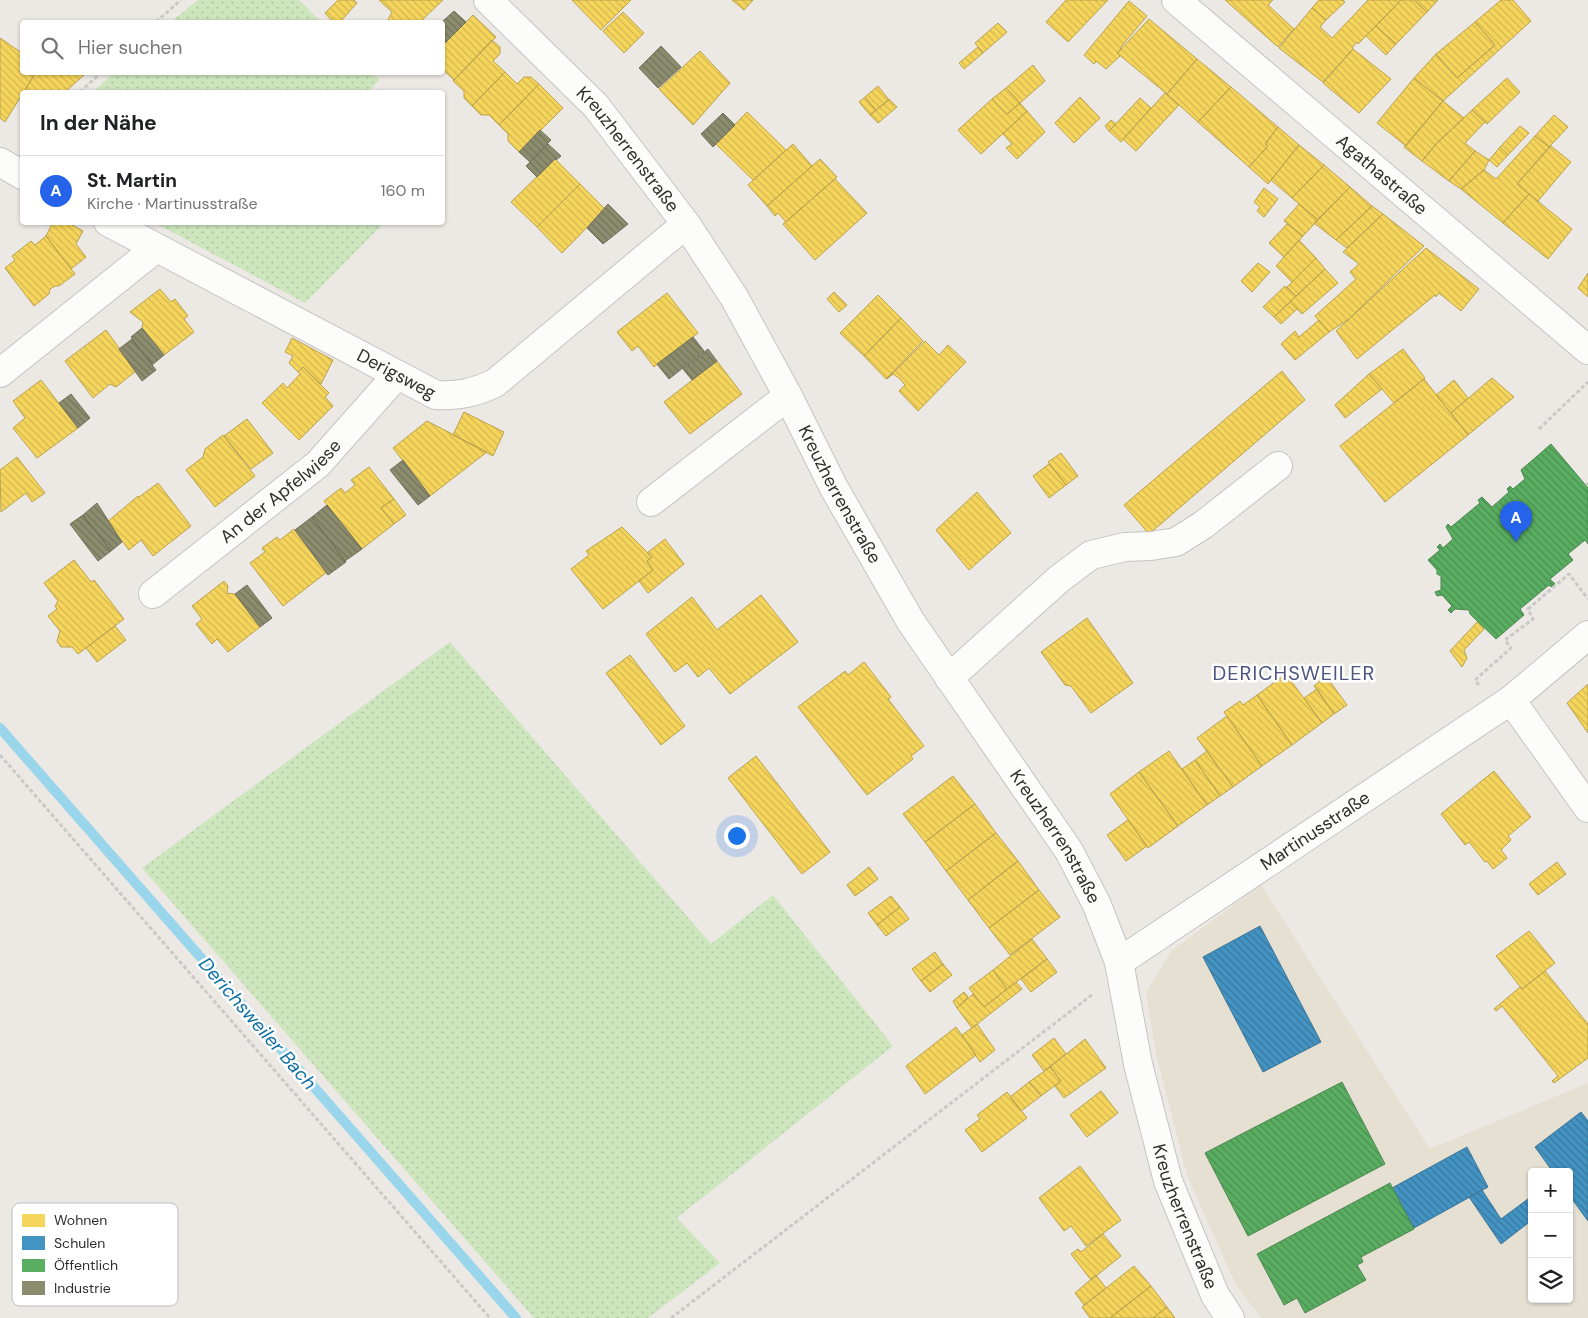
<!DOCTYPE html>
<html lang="de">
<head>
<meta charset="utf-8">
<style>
	body { margin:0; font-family:"DM Sans",sans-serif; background:#f6f6f6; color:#202124 }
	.controls { position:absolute; right:15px; bottom:15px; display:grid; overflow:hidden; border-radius:5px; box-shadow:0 1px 4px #0004 }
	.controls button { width:45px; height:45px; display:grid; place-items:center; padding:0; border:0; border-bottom:1px solid #e0e0e0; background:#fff; color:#202124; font:25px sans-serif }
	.you { position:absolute; left:736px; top:835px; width:18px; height:18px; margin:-12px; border:4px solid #fff; border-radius:50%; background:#1a73e8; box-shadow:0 0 0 8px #1a73e833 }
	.badge { display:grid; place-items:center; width:32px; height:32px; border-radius:50%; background:#2563eb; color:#fff; font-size:16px; font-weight:700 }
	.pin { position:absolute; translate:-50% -41px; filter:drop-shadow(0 1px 2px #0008) }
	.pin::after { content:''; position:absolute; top:26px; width:18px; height:15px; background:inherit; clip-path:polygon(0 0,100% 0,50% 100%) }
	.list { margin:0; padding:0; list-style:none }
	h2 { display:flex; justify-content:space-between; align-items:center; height:65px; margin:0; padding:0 20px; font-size:21px }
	h2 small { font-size:16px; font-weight:400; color:#757577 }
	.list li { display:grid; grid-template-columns:32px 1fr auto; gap:15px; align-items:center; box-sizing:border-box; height:70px; padding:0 20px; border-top:1px solid #e0e0e0 }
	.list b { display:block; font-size:19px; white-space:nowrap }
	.list p { margin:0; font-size:16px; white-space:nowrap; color:#757577 }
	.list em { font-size:16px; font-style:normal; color:#757577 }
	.icon { flex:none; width:28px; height:28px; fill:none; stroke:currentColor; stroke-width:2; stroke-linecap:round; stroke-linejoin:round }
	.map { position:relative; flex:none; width:1588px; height:1318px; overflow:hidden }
	.search { position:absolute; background:#fff; box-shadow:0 1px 4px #0004; left:20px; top:20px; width:425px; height:55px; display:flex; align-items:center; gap:12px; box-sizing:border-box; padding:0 18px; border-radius:5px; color:#757577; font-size:19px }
	.panel { position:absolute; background:#fff; box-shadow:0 1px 4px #0004; left:20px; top:90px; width:425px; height:135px; border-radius:5px }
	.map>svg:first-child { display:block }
	.education { fill:#e6e0d3; fill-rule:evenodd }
	.green { fill:url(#green-dots) }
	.homes { fill:url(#homes-back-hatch); stroke:#baa34e }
	.schools { fill:url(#schools-back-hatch); stroke:#3d7596 }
	.public { fill:url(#public-back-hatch); stroke:#4d8852 }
	.industry { fill:url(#industry-back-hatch); stroke:#70705b }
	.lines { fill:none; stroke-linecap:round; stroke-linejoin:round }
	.stream { stroke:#99d6ec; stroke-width:10 }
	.minor-casing { stroke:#c5c4c5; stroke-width:30 }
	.path { stroke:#c9c9c8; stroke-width:3; stroke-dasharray:4 2.5; stroke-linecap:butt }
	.minor { stroke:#fcfcfb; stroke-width:28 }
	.labels { text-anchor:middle; stroke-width:5; stroke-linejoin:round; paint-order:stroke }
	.street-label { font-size:18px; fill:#2e2e2e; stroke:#fff }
	.water-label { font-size:19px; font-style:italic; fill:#0d6fa3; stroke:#fff }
	.quarter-label { font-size:20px; letter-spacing:1px; fill:#4d5680; stroke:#fff }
	.key { fill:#fff; stroke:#c0c0c0; stroke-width:1 }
	.key-label { font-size:14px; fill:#2e2e2e }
</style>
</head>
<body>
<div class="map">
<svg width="1588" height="1318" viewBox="0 0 1588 1318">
	<defs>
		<pattern id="green-dots" width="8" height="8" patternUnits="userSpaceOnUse" patternTransform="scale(1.25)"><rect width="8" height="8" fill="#cee6be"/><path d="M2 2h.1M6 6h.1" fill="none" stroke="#b1c6a4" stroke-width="1.8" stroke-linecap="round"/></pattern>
		<pattern id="homes-back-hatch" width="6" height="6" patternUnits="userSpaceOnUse" patternTransform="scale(1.25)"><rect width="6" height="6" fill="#f6d55c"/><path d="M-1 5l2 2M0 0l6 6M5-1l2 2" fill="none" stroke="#d3b750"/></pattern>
		<pattern id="schools-back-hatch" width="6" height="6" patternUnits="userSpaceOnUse" patternTransform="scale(1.25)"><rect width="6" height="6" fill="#4393c3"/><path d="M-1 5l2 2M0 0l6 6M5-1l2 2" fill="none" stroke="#38789f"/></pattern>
		<pattern id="public-back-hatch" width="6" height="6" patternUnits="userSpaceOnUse" patternTransform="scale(1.25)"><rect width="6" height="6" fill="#5aae61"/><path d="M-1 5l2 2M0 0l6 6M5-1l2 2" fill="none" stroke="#4b8e50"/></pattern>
		<pattern id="industry-back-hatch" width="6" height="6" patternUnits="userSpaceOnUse" patternTransform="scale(1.25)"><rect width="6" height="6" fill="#8c8c6e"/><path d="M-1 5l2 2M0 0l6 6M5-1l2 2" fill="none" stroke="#73735b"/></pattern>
	</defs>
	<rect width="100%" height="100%" fill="#ece8e4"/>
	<!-- education -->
	<path class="education" d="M1261,885L1430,1149L1588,1083V1318H1261L1236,1285L1187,1175L1156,1054L1146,993L1171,951ZM1532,1172H1569V1299H1532Z"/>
	<!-- green -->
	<path class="green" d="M198,0H299L321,22H171Z
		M115,72H371L379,80L369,92H93Z
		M155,223H384L305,303Z
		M450,642L711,944L773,895L893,1046L677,1218L720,1263L648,1318H534L142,868Z"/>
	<!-- homes -->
	<path class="homes" d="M338,0H354L357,3L340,22H333L325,13Z
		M379,0H443L420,22H387L392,12Z
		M572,0H631L601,30Z
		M732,0H753L744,10Z
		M1066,0H1108L1068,42L1046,22Z
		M1225,0H1273L1268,5L1294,29L1278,47Z
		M1319,0H1343L1345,2L1326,20L1312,8Z
		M1368,0H1401L1358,44L1357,42L1352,48L1353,49L1323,82L1279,48L1312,8L1326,20L1320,27L1332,38Z
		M1401,0H1414L1427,12L1396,44L1376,26Z
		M1414,0H1438L1427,12Z
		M1501,0H1513L1531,21L1443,101L1414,78L1436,54L1457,78L1495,45L1475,22Z
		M1129,1L1147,16L1120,48L1122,49L1117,53L1120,56L1106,69L1096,61L1094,64L1084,55Z
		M623,12L644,33L624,53L603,31Z
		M473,15L496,37L454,80L442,69V46Z
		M1149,19L1197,59L1167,94L1117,53Z
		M1475,22L1495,45L1457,78L1436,54Z
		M998,23L1007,32L983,53L975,43Z
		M1376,26L1396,44L1386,55L1366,36Z
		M0,38L22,53V72H36L5,122L0,118Z
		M492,40L500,47V54L493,61L505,72L472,106L464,98V91L453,81Z
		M978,47L983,53L964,69L959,63Z
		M1353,49L1391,79L1359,113L1323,83Z
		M700,51L730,83L693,125L659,89Z
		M1197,59L1231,87L1198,122L1167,94Z
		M1033,65L1045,81L1020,103L1006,88Z
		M36,72H81L84,75L65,92H30L25,90Z
		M505,72L517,84L524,77H531L539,84L499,125L489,115H481L472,106Z
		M1414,78L1443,101L1406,146L1377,123Z
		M1507,78L1520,92L1487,124L1472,110Z
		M539,84L563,108L519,152L508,141V134L499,125Z
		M878,86L889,100L876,110L865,97Z
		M1231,87L1278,127L1265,144L1268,146L1249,167L1198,122Z
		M1006,88L1020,103L1007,114L992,99Z
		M1165,93L1179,105L1136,151L1123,139Z
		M865,97L876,110L870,115L859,102Z
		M1080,97L1100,118L1074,143L1055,123Z
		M1140,98L1151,108L1121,142L1109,131Z
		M889,99L897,107L878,123L870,115Z
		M992,99L1007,114L1020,103L1027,111L981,154L958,130Z
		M1443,101L1464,118L1437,143L1422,161L1404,147Z
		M1472,110L1485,122L1465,143L1475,151L1449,181L1422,161L1437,143Z
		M1027,111L1045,132L1017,159L1006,148L1012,144L1003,134Z
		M747,112L786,150L753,180L716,144Z
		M1554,115L1568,127L1549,147L1535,136Z
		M1111,120L1116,124L1109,131L1105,126Z
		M1520,126L1529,133L1508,155L1500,147Z
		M1278,127L1299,145L1268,184L1249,167L1268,146L1265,144Z
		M1535,136L1549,147L1517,184L1529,194L1503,223L1461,189L1484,170L1496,179Z
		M793,144L812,166L767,206L748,185Z
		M1299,145L1324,165L1292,198L1271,180Z
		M1551,146L1571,162L1538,201L1517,184Z
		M1500,147L1508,155L1497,167L1489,160Z
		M1475,151L1489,160L1484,170L1461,189L1449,181Z
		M555,159L580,184L537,227L511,202Z
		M820,159L837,177L786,222L778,213L775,216L767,206Z
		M1324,165L1350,187L1318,220L1292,198Z
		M835,179L867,213L815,260L783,224Z
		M580,184L605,209L562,253L537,227Z
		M1350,187L1372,206L1336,240L1314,223Z
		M1264,188L1278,199L1264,217L1257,211L1260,207L1254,202Z
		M1529,194L1572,229L1548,259L1503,223Z
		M1299,204L1318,220L1303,236L1284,221Z
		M1372,206L1383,214L1347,248L1336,240Z
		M1383,214L1424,246L1349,319L1329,332L1315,316L1356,279L1350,272L1359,264L1343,252Z
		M53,222H67L83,231L76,244L86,257L71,269L46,236Z
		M1287,224L1303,236L1284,257L1269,243Z
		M46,236L75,274L59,286H55L50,289L49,294L34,306L5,268L15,260L12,256L31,241L35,245Z
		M1299,240L1316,258L1292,282L1276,266Z
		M1426,248L1479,289L1461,311L1439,293L1436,297L1435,295L1357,359L1336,331Z
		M1316,258L1325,269L1296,296L1287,287Z
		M1258,263L1270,272L1252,292L1241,281Z
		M1325,269L1338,283L1302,314L1290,302Z
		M1588,273V297L1578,288Z
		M1285,286L1296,296L1274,317L1263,307Z
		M160,289L171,302L175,299L188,316L184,319L194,332L164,355L142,328L143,322L130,312Z
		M834,292L847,305L839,312L827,299Z
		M667,293L698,333L654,367L638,346L632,351L617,332Z
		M878,295L901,318L864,356L840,333Z
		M1290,302L1297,309L1281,324L1274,317Z
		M901,318L923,341L886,379L864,356Z
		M1319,320L1329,332L1295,360L1281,344L1295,331L1299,337Z
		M106,330L136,371L116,387L110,384L93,398L65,361Z
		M292,338L333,360L321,384L303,367L298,372L289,363L293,356L285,352Z
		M925,341L939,355L948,345L966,362L918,411L899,391L905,385L900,379L893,374L887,379Z
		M1403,349L1425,378L1394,403L1369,374Z
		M717,361L742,394L690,434L664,402Z
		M303,367L329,393L325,397L333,406L299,440L262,403L283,383L287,388L300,374L298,372Z
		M1282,371L1305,400L1149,534L1124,505Z
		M1369,374L1382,389L1345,418L1335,405Z
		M1492,378L1514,397L1468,435L1451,413Z
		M1424,379L1468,435L1385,502L1340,446Z
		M41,380L78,428L37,458L13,428L25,418L13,401Z
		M1454,380L1468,398L1451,413L1436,395Z
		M464,412L504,432L493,456L453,435Z
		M247,419L273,453L251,469L224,436Z
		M427,421L487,452L430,496L393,448Z
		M223,435L255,476L215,507L186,470L203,457L205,449Z
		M1061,453L1078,476L1066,485L1048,462Z
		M17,457L45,493L32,502L26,493L1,512L0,470Z
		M1049,464L1066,485L1049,498L1033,476Z
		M369,467L394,499L381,508L394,524L362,549L324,501L341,488L345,493L355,485L351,480Z
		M158,483L191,526L153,556L141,540L129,550L107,522L138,496L139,497Z
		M977,492L1011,533L969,570L936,530Z
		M394,499L406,515L394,524L381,508Z
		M622,527L652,557L647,561L653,570L603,609L571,569L589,555L586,551Z
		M294,529L327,572L283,606L250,563L265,552L262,548L277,537L280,540Z
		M665,539L684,564L648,593L639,581L653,570L647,561L652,557L647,553Z
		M74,560L91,582L94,580L124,619L78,654L72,647H61L57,641L60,631L48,616L57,609L55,606L58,601L44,583Z
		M224,581L228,586L227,593L235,594L260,627L228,652L217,639L212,644L196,624L202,619L192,606Z
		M761,595L798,642L730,694L709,668L698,677L687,663L675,672L646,634L692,597L717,630Z
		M1087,618L1133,683L1091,713L1071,686L1065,685L1041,652Z
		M1478,621L1484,629L1464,650L1467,658L1462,667L1450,651Z
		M115,626L126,640L97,662L86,648Z
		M630,655L685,726L661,745L606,673Z
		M864,662L891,697L888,699L924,746L911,756L913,759L867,795L798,707L845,671L848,675Z
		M1286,674L1322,723L1292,745L1257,695Z
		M1326,676L1347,705L1334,714L1314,686Z
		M1588,684V733L1567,703Z
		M1317,689L1334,714L1322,723L1304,698Z
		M1257,695L1292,745L1262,766L1224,712L1240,701L1243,705Z
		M1227,716L1262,766L1233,787L1197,738Z
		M1169,751L1207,805L1178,826L1139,772Z
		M1207,751L1233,787L1220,796L1195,760Z
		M756,756L830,852L802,874L728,778Z
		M1195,760L1220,796L1207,805L1182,769Z
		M1494,771L1531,817L1508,836L1511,840L1501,850L1507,858L1493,869L1487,861L1485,862L1469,842L1465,845L1441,814Z
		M1139,772L1178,826L1148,848L1110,794Z
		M953,776L975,804L925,842L903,814Z
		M975,804L996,833L946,871L925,842Z
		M1128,820L1147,846L1126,861L1107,835Z
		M996,833L1018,861L968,900L946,871Z
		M1018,861L1039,890L989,928L968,900Z
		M1557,862L1566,874L1538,895L1529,884Z
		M869,867L878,879L855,896L847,885Z
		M1039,890L1060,917L1010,955L989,928Z
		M891,896L900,907L877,925L868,913Z
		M900,907L909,919L886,936L877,925Z
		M1529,931L1555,963L1522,989L1496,956Z
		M1032,939L1047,959L1007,989L993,970Z
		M935,952L943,964L921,981L912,969Z
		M1047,959L1057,972L1031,992L1021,979Z
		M943,964L952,975L930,992L921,981Z
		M993,970L1007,989L984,1007L969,988Z
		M1545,971L1588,1024V1058L1554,1083L1552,1081L1558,1076L1505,1010L1502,1006L1496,1011L1494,1009L1520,987L1522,989Z
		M1016,982L1022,989L972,1028L957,1008L973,994L984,1007Z
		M964,992L968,997L957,1008L953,1001Z
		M977,1024L995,1050L980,1062L962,1035Z
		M956,1027L976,1055L925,1094L906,1066Z
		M1054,1038L1066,1054L1044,1071L1032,1055Z
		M1085,1039L1106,1068L1064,1098L1055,1086L1061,1081L1050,1067Z
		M1050,1067L1061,1081L1041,1096L1029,1082Z
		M1029,1082L1041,1096L1021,1111L1010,1097Z
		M1101,1091L1118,1113L1087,1137L1070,1115Z
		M1007,1092L1027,1118L982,1152L965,1130L980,1119L977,1115Z
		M1080,1166L1121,1220L1086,1246L1071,1226L1064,1231L1039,1198Z
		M1103,1234L1121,1256L1091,1280L1071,1254L1078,1249L1081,1252Z
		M1134,1266L1151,1286L1110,1318H1090L1082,1307Z
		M1096,1275L1106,1288L1084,1305L1075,1293Z
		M1151,1286L1167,1307L1153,1318H1110Z
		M1167,1307L1175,1318H1153Z"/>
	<!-- schools -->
	<path class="schools" d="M1260,926L1321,1042L1263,1072L1203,957Z
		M1581,1112L1588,1121V1221L1569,1195V1172H1553L1535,1147Z
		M1467,1147L1488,1187L1414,1228L1392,1188Z
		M1482,1190L1501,1219L1532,1196V1220L1501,1244L1469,1197Z"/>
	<!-- public -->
	<path class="public" d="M1551,444L1588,488V544L1585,540L1568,554L1573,560L1550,579L1555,584L1551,587L1549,585L1520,609L1524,615L1496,639L1470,614L1469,610L1455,609L1451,613L1448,610L1452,606L1442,595L1437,596L1435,592L1441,590V576L1437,574V570L1428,560L1440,550L1437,547L1440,544L1443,548L1453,539L1446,527L1448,524L1451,527L1480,503L1478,500L1482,497L1492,507L1509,492L1507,489L1510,486L1513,489L1525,479L1521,470Z
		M1342,1082L1385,1164L1248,1236L1205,1153Z
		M1390,1183L1414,1229L1361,1257L1363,1262L1357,1265L1366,1280L1305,1313L1297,1298L1284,1305L1257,1254Z"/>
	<!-- industry -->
	<path class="industry" d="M454,11L466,22L442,46V22Z
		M661,46L681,67L658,88L639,68Z
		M723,113L735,125L713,147L701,134Z
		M540,130L551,140L530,162L519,152Z
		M548,144L561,156L556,160L555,159L537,177L526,166Z
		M608,204L628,224L603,244L587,228Z
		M142,328L164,355L152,365L131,337Z
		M693,337L704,351L669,379L657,364Z
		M132,339L156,370L142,381L119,349Z
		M708,349L717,361L692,380L683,369Z
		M71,394L90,418L78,428L59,403Z
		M403,460L430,496L418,505L390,470Z
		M97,503L122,542L111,551L83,515Z
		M327,505L362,549L345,561L312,517Z
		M83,515L111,551L98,561L70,524Z
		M312,517L346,562L328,575L295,530Z
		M247,585L272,618L260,627L235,594Z"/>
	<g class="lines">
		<!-- stream -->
		<path class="stream" d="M0,728L516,1318"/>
		<defs>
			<g id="minor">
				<path id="s1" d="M488,0L596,106L686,224L734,297L788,396L834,488L911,622L1069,851L1097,905L1119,962L1138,1064L1168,1181L1215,1295L1230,1318"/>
				<path id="s2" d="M1176,0L1588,350"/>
				<path d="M0,162L22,175"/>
				<path id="s3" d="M108,222L436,395C459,396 474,393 495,383L686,224"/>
				<path d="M0,373L155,249"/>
				<path d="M651,502L788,396"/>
				<path id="s4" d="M153,594L318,464L397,375"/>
				<path d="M949,678L1059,579L1091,555L1125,547L1151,546L1176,542L1203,525L1278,466"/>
				<path d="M1511,700L1588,808"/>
				<path id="s5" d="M1119,962L1511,700L1588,635"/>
			</g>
		</defs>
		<!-- minor casing -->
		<use href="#minor" class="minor-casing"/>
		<!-- path -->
		<path class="path" d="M156,22L181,0
			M80,92L102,72
			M1539,429L1588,382
			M1586,485L1588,483
			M1479,685L1475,680L1511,648L1505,640L1533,619L1528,609L1569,574L1588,599
			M0,755L490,1318
			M671,1318L1093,994"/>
		<!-- minor -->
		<use href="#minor" class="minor"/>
	</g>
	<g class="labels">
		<!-- street labels -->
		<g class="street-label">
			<text dy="6" stroke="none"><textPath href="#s1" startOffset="205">Kreuzherrenstraße</textPath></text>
			<text dy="6" stroke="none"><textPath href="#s2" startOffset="270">Agathastraße</textPath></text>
			<text dy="6" stroke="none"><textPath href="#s3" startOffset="326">Derigsweg</textPath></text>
			<text dy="6" stroke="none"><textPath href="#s4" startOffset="164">An der Apfelwiese</textPath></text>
			<text dy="6" stroke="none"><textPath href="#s1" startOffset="611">Kreuzherrenstraße</textPath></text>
			<text dy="6" stroke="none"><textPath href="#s5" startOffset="236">Martinusstraße</textPath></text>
			<text dy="6" stroke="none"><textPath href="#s1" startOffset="1016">Kreuzherrenstraße</textPath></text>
			<text dy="6" stroke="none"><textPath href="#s1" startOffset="1421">Kreuzherrenstraße</textPath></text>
		</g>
		<!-- water labels -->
		<g class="water-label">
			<text transform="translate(258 1023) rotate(49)" y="7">Derichsweiler Bach</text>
		</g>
		<!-- quarter labels -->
		<g class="quarter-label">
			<text x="1294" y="680">DERICHSWEILER</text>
		</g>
	</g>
	<!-- legend -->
	<rect x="12" y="1203" width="166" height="103" rx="8" class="key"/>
	<rect x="22" y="1214" width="23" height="13" fill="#f6d55c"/>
	<rect x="22" y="1236" width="23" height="14" fill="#4393c3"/>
	<rect x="22" y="1259" width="23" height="13" fill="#5aae61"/>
	<rect x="22" y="1281" width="23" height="14" fill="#8c8c6e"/>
	<g class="key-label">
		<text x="54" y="1225">Wohnen</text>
		<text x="54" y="1248">Schulen</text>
		<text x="54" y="1270">Öffentlich</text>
		<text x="54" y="1293">Industrie</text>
	</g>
</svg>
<div class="controls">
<button>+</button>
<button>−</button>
<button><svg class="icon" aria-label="layers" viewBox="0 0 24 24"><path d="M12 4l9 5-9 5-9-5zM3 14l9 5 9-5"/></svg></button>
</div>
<div class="you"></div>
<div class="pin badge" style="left:1516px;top:542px">A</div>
<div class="search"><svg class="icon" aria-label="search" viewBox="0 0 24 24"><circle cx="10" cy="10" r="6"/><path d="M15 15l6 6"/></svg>Hier suchen</div>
<section class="panel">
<h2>In der Nähe<small></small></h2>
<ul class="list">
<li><span class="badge">A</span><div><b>St. Martin</b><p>Kirche · Martinusstraße</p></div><em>160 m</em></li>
</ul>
</section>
</div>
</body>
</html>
